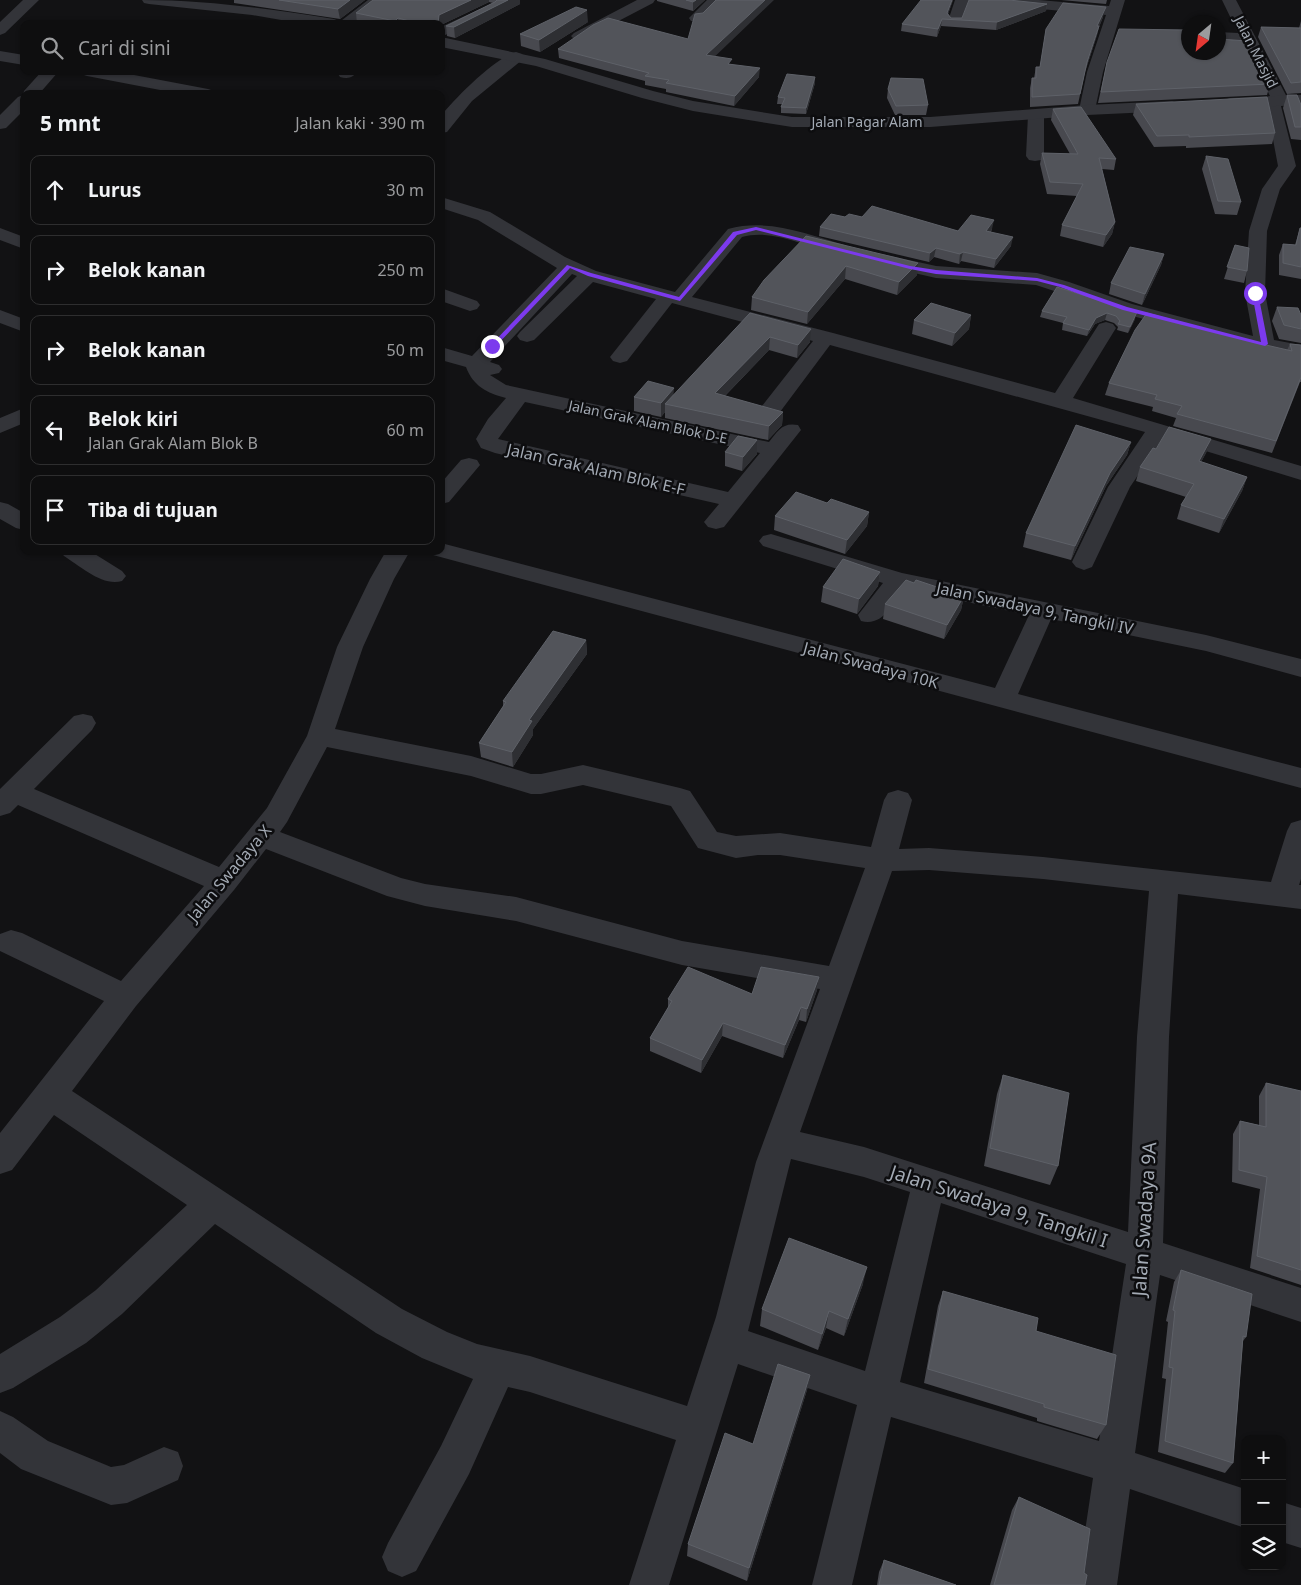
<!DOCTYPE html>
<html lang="id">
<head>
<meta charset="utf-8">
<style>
	body { margin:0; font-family:"Noto Sans",sans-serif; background:#1c1c1d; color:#f1f3f6 }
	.controls { position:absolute; right:15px; bottom:15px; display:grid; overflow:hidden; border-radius:10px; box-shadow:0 1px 4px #0004 }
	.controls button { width:45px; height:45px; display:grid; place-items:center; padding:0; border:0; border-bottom:1px solid #2e2e2f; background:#0e0e0f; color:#f1f3f6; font:25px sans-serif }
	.compass { position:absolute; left:1181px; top:15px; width:45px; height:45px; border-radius:50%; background:#0e0e0f; box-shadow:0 1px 4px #0004; rotate:209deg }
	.stop { position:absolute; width:15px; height:15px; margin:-11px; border:4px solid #7c3aed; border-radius:50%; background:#fff }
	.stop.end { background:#7c3aed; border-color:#fff; box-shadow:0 1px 5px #0008 }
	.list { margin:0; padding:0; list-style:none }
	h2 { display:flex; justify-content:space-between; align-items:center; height:65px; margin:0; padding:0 20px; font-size:21px }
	h2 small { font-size:16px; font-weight:400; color:#9b9c9e }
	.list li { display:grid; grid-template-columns:32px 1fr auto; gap:15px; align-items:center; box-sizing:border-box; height:70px; margin:0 10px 10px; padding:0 10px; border:1px solid #2e2e2f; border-radius:10px }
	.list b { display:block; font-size:19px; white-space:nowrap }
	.list p { margin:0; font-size:16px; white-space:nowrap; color:#9b9c9e }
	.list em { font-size:16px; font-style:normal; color:#9b9c9e }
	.icon { flex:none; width:28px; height:28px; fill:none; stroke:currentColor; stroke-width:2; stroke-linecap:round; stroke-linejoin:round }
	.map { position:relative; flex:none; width:1301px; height:1585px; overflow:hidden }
	.search { position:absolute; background:#0e0e0f; box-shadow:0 1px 4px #0004; left:20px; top:20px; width:425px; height:55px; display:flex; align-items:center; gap:12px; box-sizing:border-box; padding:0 18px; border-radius:10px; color:#9b9c9e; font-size:19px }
	.panel { position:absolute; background:#0e0e0f; box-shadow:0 1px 4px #0004; left:20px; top:90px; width:425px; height:465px; border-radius:10px }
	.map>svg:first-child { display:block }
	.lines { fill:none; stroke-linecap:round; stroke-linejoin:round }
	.minor { fill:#333439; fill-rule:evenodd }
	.tertiary { fill:#333439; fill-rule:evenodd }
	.wall { fill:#48494f }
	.shaded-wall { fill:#2e2f33 }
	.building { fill:#52545a; stroke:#5e6168 }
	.route { fill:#7c3aed }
	.labels { text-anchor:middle; stroke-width:5; stroke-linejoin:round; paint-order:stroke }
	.far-street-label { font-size:14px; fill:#a3aab4; stroke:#0d0d0f }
	.street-label { font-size:16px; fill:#a3aab4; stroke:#0d0d0f }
	.near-street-label { font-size:19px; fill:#a3aab4; stroke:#0d0d0f }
</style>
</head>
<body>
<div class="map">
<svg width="1301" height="1585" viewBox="0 0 1301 1585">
	<rect width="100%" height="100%" fill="#121214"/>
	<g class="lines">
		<!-- minor -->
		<path class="minor" d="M23,0H39L5,33L0,35V22Z
			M368,0H384L354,24H337Z
			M707,0H722L701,21H691L689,18Z
			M955,0H969L960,24H950L948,21Z
			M980,0H1039L1109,6L1111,0H1125L1103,72L1095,110L1093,113H1081L1079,110L1087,72L1106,15L987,4L982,3Z
			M1222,0H1236L1289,101L1287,104L1281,106L1296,166L1280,189L1267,231L1265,293L1274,340L1301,345V357L1239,345L1118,312L1036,285L936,278L875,264L873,260L875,256L882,254L936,266L1037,273L1069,282L1132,304L1253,336L1245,293L1249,231L1262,189L1278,166L1268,113L1263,101L1265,98L1270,96L1243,42H1218V32L1238,33Z
			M480,9L485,10L487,13L485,16L441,37V27Z
			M0,51L24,55V65L0,61Z
			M516,52L522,54L524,57L522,60L472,101L447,132L441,133V116C454,99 496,57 516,52Z
			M42,71H59L39,94H24V110L6,128L0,129V115L18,97L23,95L24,91Z
			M79,71H113L208,89L214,91L216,94H181L87,76L81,74Z
			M340,71H358C353,78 348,79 340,77L338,74Z
			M1036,110L1042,111L1044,115V156L1041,160L1035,161L1029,160L1026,156L1028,115L1030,111Z
			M441,197L490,212L565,257L596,271L675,292L728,229C769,218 806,234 845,245L847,249L845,253L838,255C808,247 772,228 742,237L692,297L833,333L1055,393L1099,324L1106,322L1113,324L1116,328L1073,398L1301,466V480L1163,438L1130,487L1092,567L1084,570L1076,567L1072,562L1108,487L1145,432L830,345L777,416L769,417L761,416L758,411L813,341L672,303L627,361L620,363L613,361L610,357L656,299L593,282L534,340L527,342L520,340L517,336L520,332L577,276L572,274L490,362L499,365L502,369L499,373L490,375L506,385L769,442C778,431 782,422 798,425L801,430L724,527L716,529L708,527L704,522L719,504L495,453L481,448L476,439L488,419L506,398C487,393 473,386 466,367L441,360V347L472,356L557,268L478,220L441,208ZM525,402L760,453L728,492L498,439Z
			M0,228L24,237V249L0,240Z
			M441,288L477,301L480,305L477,309L470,311L441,301Z
			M0,310L24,319V332L0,323Z
			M24,408V423L0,433V418Z
			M469,458L477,460L480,465L449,502L441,504V483L461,460Z
			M0,502L8,504L24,513V530L16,528L0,519Z
			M771,534L902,573L1206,635L1301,659V677L1206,651L1051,619L1018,694L1301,768V788L433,555L430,551H441V543L995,688L1029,615L905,589C892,604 883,627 861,621L858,615L883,583L763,546L759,541L763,536Z
			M60,551H90L122,571L126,576L122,581C103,587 80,566 64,556Z
			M386,551H410L394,579L363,647L335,729L471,756L531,774H541L583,765L680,788L690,791L717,832L736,836L780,833L871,847L884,800L888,793L898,790L908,793L912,800L899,849L929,848L1043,857L1271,882L1287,831L1291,823L1301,820V879L1299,885H1301V909L1178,894L1169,1037L1163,1243L1301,1288V1322L1160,1275L1135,1453L1245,1489V1528L1130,1489L1117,1585H1077L1093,1478L891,1417L852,1585H812L857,1405L738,1364L669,1585H629L676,1440L530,1392L508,1387L469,1474L416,1571L402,1577L388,1571L382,1557L388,1543L441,1446L473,1379L422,1358L376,1333L215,1224L122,1314L86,1343L13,1388L0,1393V1354L60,1317L96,1290L187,1205L54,1115L12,1170L0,1174V1133L104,1001L0,951V934L11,930L22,933L121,981L204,886L18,805L10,813L0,816V789L74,716L83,714L92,716L96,723L92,730L34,789L219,867L267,808L307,736L337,647L370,579ZM327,747L471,776L531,794H541L583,785L671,806L698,848L736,858L758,855H780L865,868L829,966L682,941L516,897L425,884L401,878L280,832L287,822ZM266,849L387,896L425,906L516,921L682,965L820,989L756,1162L716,1317L687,1406L530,1356L477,1344L447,1332L402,1309L72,1091L136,1006L234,890ZM929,870L1043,879L1149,891L1137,1037L1128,1232L864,1147L800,1132L892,871ZM791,1159L864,1177L910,1192L865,1371L748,1331ZM941,1203L1126,1264L1099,1441L900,1382Z
			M0,1411L13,1417L48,1441L111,1467L124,1465L164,1447L178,1452L183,1466L178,1480L127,1503L111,1505L21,1469L0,1453Z
			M1282,1502L1301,1508V1548L1282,1542Z"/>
		<!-- tertiary -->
		<path class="tertiary" d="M142,0C209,0 268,9 334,19L339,21L341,24H304L252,15L149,4L144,3Z
			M637,0H655L653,3L584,39H574L571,36L574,33Z
			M441,37L545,59L653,91L693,101L792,117H930L1087,105L1172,101L1178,103L1180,106L1178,109L1172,111L1087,115L930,127H792L693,111L642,98L536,66L441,47Z
			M1301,95V105L1230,108L1224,106L1222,103L1224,100L1230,98Z"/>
	</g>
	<!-- wall -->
	<path class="wall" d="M234,0H365L340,19L234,3Z
		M373,0H520V4L455,38L447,36L446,26L493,3L489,2L441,25V24H357L356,13Z
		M657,0H705L693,11L657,1Z
		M953,0L948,14L951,18H962L1047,4L1046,11L996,30L941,26L937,37L901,31L902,24Z
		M1061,0H1107L1106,4Z
		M1103,17L1099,27L1097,35L1085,72L1078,104L1030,107V88L1032,78H1034L1036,67H1040L1046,29Z
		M1301,21V93L1287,94L1258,37L1261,27L1299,28Z
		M588,22L540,52L521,46L520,34Z
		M688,39L714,57L759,77L734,106L666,92V89L645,85V81L559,58L558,49Z
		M1188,52L1270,84L1267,95L1098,103L1107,62Z
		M815,83L806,114L781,113V107L782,104H777L778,97Z
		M888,89L928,105L926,115H895L887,98Z
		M1287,95L1301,105V140L1291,139L1283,108Z
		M1136,104L1275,133L1272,144L1186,148V146L1154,147L1133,115Z
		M1053,109L1116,159L1114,170L1102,169L1115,222L1112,234L1103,247L1060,236L1062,225L1077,196L1047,194L1040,164L1042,153L1070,154L1051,120Z
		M1206,156L1241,202L1237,215L1215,214L1202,169Z
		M845,217H862L958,231L992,229L991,232L1011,246L994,268L961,261L959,264L934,257L929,262L819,236L820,227Z
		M1300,228H1301V279L1279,275V255L1283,244L1295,245Z
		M806,236L917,275L897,295L845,279L807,324L751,310L752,297Z
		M1235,245L1247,271L1244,283L1224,279Z
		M1164,254L1161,265L1142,305L1109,294L1111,283Z
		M1057,287L1135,319L1128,333L1117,330L1118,327L1114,323L1105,320L1095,324L1087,336L1062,330L1063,323L1040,317L1042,311Z
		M1277,307L1301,315V343L1279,339L1272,321Z
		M750,313L810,342L797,358L769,350L725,396L783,412L782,425L768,440L665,418V412L661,417L634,411V397L674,395Z
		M971,315L969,329L952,346L912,334L914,320Z
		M1253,342L1287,350L1290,344L1301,345V382H1300L1272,453L1173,426L1176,418L1152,411L1153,407L1105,395L1109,383Z
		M1211,439L1206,453L1201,462L1247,477L1242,491L1219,533L1177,519L1181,505L1186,497L1136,481L1140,467L1156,449Z
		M1131,442L1127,455L1106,486L1071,560L1023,547L1026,533Z
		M725,452L757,454L742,471L725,466Z
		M827,503L869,512L867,526L845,554L774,530L775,516Z
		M880,572L878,586L857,614L821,602L823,587Z
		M914,583L964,596L961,610L944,639L883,619L885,604Z
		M586,640L587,654L533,729V735L513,767L481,757L479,743L503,707V701Z
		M819,977L817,990L806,1022L799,1020L783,1058L722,1036L701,1073L650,1051V1038L668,1008V999L752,994Z
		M1003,1075L1058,1166L1050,1185L984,1166L997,1094Z
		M1266,1083L1301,1091V1285L1250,1268L1260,1189L1232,1182L1233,1134L1240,1121L1259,1125V1096Z
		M1181,1270L1246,1337L1243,1341L1233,1463L1225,1473L1158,1452L1166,1379L1162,1378L1168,1322L1166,1321L1174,1282Z
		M863,1284L844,1336L826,1328L818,1350L760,1326L762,1309Z
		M943,1291L1036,1331L1106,1425L1097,1439L1037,1421V1418L924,1383L938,1306Z
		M810,1375L807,1390L747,1581L687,1556L688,1544L753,1444Z
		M1019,1497L1084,1573L1085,1585H990L1012,1510Z
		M884,1560L956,1585H877L879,1572Z"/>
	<!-- shaded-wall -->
	<path class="shaded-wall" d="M350,0H365L340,19L338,9Z
		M471,0H489V2L441,25V24H438L439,15Z
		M508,0H520V4L455,38L454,27Z
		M696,0H705L693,11V2Z
		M765,0H774L706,65V55Z
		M952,0H953L946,20L947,13Z
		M1047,4L1046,11L996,30L997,22Z
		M1106,7L1103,17L1099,27L1097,35L1085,72L1097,26Z
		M587,10L588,22L540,52L539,40Z
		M398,18L399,24H395V21Z
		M942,19L941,26L937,37L938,29Z
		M760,68L759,77L734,106L735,96Z
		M815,77V83L806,114V108Z
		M994,220L992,229L984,240L986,231Z
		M1115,222L1112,234L1103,247L1106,235Z
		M1013,237L1011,246L994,268L996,259Z
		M936,248L934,257L929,262L930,253Z
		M963,252L961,261L959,264L960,254Z
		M1164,254L1161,265L1142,305L1145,294Z
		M918,263L917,275L897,295L899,282Z
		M846,266L845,279L807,324L808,312Z
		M1137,312L1135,319L1128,333L1130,327Z
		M1107,313L1105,320L1095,324L1087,336L1089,330L1096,318Z
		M971,315L969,329L952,346L955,333Z
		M811,329L810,342L797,358L798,345Z
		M770,337L769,350L714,407L715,393Z
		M674,388L673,402L665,404V412L661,417V403Z
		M783,412L782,425L768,440L769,426Z
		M1211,439L1206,453L1194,475L1199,461Z
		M757,440V454L742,471L743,457Z
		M1131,442L1127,455L1106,486L1071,560L1075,546L1110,473Z
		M1247,477L1242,491L1219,533L1224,519Z
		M869,512L867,526L845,554L847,540Z
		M880,572L878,586L857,614L859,599Z
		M964,596L961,610L944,639L947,625Z
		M586,640L587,654L533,729V735L513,767L512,752L529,720Z
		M819,977L817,990L806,1022L807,1009Z
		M801,1007L799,1020L783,1058L785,1045Z
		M723,1023L722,1036L701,1073L702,1060Z
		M867,1267L863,1284L844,1336L848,1319Z
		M829,1311L826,1328L818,1350L822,1334Z
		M810,1375L807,1390L747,1581L749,1568Z"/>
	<!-- building -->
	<path class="building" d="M279,0H350L338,9Z
		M373,0H471L439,15L438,24H421L398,18L395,21L356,13Z
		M497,0H508L454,27L446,26L495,2Z
		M686,0H696L693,2Z
		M716,0H765L706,55L732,59L728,64L760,68L735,96L666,83L669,80L645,76L649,73L558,49L593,25L608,18L688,39L695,14L703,13Z
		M921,0H952L947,13L951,18H962L969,0H1009L1047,4L997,22L942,19L938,29L902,24Z
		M1063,3L1106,7L1097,26H1099L1087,62L1080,94L1032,97V78H1036V67H1040L1046,29Z
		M576,7L587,10L539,40L520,34Z
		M1261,27L1301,28V82L1291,83Z
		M1119,29L1188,30V52H1218V39L1248,41L1270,84L1101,92L1107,62Z
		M787,74L815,77L806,108L781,107L785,98L778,97Z
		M891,78L923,79L928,105L896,106L888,89Z
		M1287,95H1297L1301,105V127H1295Z
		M1267,97L1275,133L1189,137V135L1157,136L1136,104Z
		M1081,107L1116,159L1099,158L1115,222L1106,235L1062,225L1083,184L1050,182L1042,153L1078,154L1053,109Z
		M1206,156L1228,159L1241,202L1218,201Z
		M872,206L958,231L971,215L994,220L986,231L1013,237L996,259L963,252L960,254L936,248L930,253L820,227L831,214L845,217L849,214L862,217Z
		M1300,228H1301V267L1283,263V244L1296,245Z
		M806,236L918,263L899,282L846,266L808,312L752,297L764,280Z
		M1235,245L1249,248L1247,271L1227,267Z
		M1130,247L1164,254L1145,294L1111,283Z
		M1057,287L1137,312L1130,327L1118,324L1120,321L1116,316L1107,313L1096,318L1089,330L1063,323L1067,317L1042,311Z
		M931,303L971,315L955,333L914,320Z
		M1277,307L1298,308L1301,315V329L1284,325Z
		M750,313L811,329L798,345L770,337L715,393L783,412L769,426L665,404Z
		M1147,313L1253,342L1292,351L1290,344L1301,345V377L1276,441L1177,414L1182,406L1155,399L1157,395L1109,383L1135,330Z
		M648,381L674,388L661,403L634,397Z
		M1076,425L1131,442L1110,473L1075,546L1026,533Z
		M1169,427L1211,439L1199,461L1247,477L1224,519L1181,505L1194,484L1140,467L1153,448L1156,449Z
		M738,436L757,440L743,457L725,452Z
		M796,492L827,503L831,499L869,512L847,540L775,516Z
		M843,559L880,572L859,599L823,587Z
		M906,580L914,583L916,580L964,596L947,625L885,604Z
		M553,631L586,640L529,720L532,721L512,752L479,743L506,702L503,701Z
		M688,967L752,994L761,967L819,977L807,1009L801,1007L785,1045L723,1023L702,1060L650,1038L672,1001L668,999Z
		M1003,1075L1069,1093L1058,1166L990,1148Z
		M1266,1083L1301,1091V1270L1257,1256L1267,1177L1239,1170L1240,1121L1266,1127Z
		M789,1238L867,1267L848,1319L829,1311L822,1334L762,1309Z
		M1181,1270L1252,1294L1246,1337L1243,1336L1233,1463L1165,1441L1173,1368L1169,1367L1175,1311L1173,1310Z
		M943,1291L1038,1318L1036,1331L1116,1355L1106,1425L1044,1407V1404L928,1369Z
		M778,1364L810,1375L749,1568L688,1544L725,1433L753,1444Z
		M1019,1497L1090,1529L1084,1573L1087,1575L1085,1585H994Z
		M884,1560L956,1585H879Z"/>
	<!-- route -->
	<path class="route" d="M756,227L910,266L936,270L1037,278L1064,285L1127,307L1261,342L1252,293L1255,292L1258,293L1268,344L1265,346L1123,310L1060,287L1037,281L936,274L910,269L756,230L737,235L680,301L588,276L570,268L495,347L490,346L567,265L591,273L679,297L733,232Z"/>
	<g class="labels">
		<!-- far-street labels -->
		<g class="far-street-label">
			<text transform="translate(1256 52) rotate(63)" y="5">Jalan Masjid</text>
			<text x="867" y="127">Jalan Pagar Alam</text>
			<text transform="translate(648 422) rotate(12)" y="5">Jalan Grak Alam Blok D-E</text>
		</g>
		<!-- street labels -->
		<g class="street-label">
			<text transform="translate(596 469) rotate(13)" y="6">Jalan Grak Alam Blok E-F</text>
			<text transform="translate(1035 608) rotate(12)" y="6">Jalan Swadaya 9, Tangkil IV</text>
			<text transform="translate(871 665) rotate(15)" y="6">Jalan Swadaya 10K</text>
			<text transform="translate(229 873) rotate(-50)" y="6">Jalan Swadaya X</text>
		</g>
		<!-- near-street labels -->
		<g class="near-street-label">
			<text transform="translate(999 1206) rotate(18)" y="7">Jalan Swadaya 9, Tangkil I</text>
			<text transform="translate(1144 1219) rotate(-86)" y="7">Jalan Swadaya 9A</text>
		</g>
	</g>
</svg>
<div class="controls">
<button>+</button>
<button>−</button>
<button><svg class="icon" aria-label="layers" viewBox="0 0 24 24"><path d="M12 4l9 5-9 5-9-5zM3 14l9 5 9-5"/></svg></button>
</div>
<svg class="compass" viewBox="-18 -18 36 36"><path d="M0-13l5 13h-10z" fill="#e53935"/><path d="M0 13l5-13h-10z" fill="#9b9c9e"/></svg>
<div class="stop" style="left:1255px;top:293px"></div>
<div class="stop end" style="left:492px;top:346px"></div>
<div class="search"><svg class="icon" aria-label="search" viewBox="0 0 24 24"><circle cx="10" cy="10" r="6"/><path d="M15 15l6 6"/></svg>Cari di sini</div>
<section class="panel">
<h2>5 mnt<small>Jalan kaki · 390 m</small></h2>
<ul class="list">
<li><svg class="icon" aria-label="ahead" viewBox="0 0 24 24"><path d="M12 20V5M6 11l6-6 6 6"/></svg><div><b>Lurus</b></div><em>30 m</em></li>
<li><svg class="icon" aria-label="right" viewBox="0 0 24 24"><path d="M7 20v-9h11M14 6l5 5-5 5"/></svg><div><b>Belok kanan</b></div><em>250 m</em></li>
<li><svg class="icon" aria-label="right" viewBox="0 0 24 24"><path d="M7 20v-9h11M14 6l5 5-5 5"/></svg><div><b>Belok kanan</b></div><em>50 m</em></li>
<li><svg class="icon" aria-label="left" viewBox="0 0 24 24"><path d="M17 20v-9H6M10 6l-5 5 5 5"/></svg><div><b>Belok kiri</b><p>Jalan Grak Alam Blok B</p></div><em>60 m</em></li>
<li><svg class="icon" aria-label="arrive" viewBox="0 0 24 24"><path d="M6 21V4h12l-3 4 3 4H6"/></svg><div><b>Tiba di tujuan</b></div></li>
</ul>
</section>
</div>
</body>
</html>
